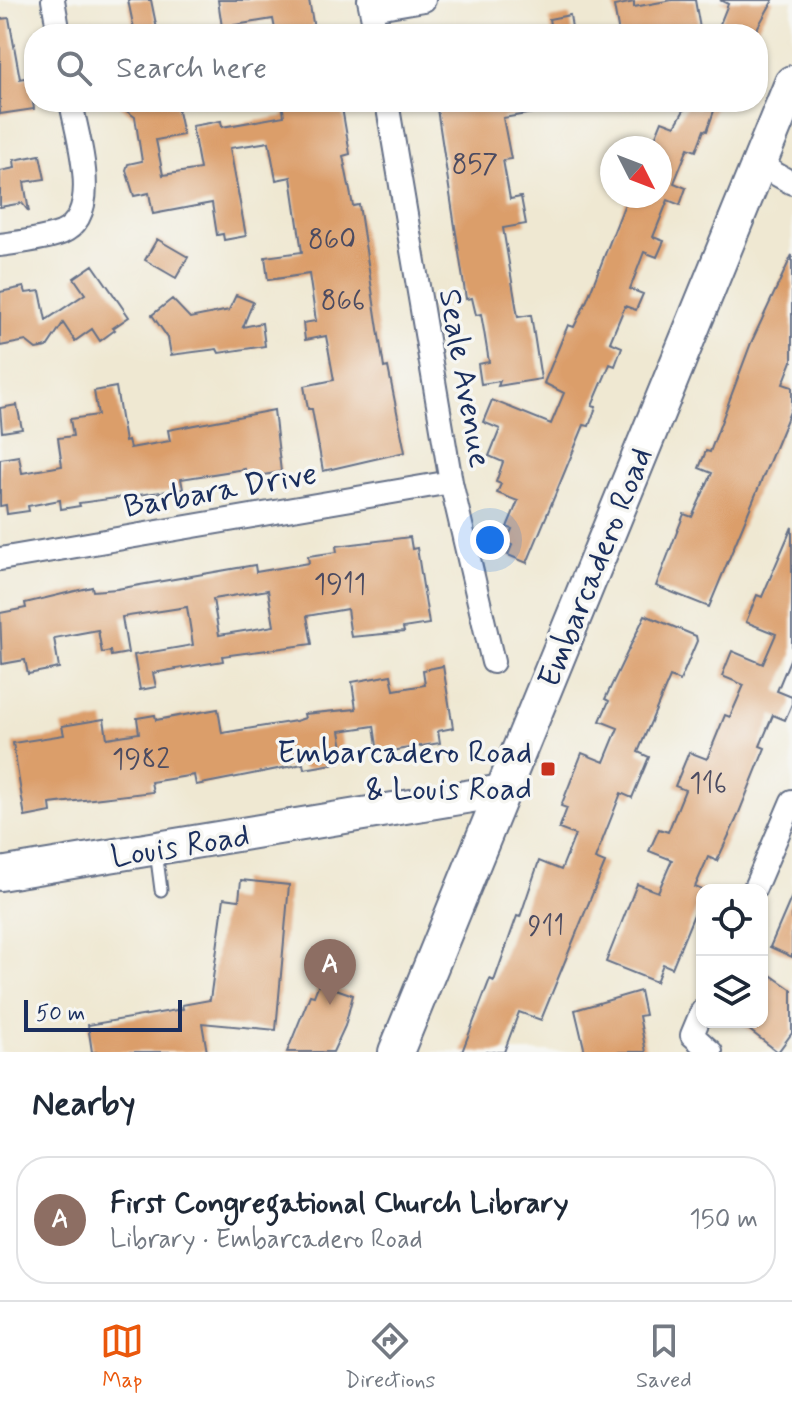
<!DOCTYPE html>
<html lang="en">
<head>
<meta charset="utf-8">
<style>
	body { margin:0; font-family:Mynerve,sans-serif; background:#f2f2f3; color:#1f2937 }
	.controls { position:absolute; right:24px; bottom:24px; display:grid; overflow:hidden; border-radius:16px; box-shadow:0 2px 6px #0004 }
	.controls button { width:72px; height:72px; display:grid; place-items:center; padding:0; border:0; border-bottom:2px solid #e0e1e3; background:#fff; color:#1f2937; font:40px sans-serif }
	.compass { position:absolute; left:600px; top:136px; width:72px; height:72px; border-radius:50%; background:#fff; box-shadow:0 2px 6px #0004; rotate:132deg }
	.scale { position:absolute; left:24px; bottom:20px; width:158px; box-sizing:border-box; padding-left:8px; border:4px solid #1b2f5e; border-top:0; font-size:22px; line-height:28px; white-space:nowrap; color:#1b2f5e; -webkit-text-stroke:6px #f6f6f2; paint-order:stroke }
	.you { position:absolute; left:490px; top:540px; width:28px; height:28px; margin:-20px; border:6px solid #fff; border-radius:50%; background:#1a73e8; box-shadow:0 0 0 12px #1a73e833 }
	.badge { display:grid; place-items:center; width:52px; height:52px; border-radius:50%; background:#ea580c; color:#fff; font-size:26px; font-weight:700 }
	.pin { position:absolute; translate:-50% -66px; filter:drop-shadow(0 2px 4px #0008) }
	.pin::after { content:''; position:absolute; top:42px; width:28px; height:24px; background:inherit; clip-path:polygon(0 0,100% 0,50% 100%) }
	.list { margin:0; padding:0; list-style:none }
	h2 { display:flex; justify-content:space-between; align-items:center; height:104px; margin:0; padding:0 32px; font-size:34px }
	h2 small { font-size:26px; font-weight:400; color:#747a83 }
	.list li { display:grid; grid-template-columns:52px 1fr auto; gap:24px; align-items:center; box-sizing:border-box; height:128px; margin:0 16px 16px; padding:0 16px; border:2px solid #e0e1e3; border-radius:32px }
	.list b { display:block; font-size:30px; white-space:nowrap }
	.list p { margin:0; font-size:26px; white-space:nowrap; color:#747a83 }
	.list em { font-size:26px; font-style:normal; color:#747a83 }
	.icon { flex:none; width:44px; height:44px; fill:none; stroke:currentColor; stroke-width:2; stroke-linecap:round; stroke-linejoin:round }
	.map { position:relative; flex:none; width:792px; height:1052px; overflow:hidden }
	.search { position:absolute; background:#fff; box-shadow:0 2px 6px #0004; left:24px; right:24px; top:24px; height:88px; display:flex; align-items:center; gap:20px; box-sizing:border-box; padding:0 28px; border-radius:32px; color:#747a83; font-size:30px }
	.sheet { height:248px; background:#fff }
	nav { display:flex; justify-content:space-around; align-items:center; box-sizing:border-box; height:112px; border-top:2px solid #e0e1e3; background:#fff; font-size:22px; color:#747a83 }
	nav a { display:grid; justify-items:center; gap:4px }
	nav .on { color:#ea580c }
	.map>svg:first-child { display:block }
	.building { fill:#db9e6b; fill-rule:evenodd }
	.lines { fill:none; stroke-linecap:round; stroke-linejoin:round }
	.lane-casing { stroke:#657087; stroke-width:15 }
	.street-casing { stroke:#657087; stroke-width:26 }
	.secondary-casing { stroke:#657087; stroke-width:36 }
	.primary-casing { stroke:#657087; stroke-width:38 }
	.lane { stroke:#fff; stroke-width:11 }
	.street { stroke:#fff; stroke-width:22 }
	.secondary { stroke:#fff; stroke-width:32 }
	.primary { stroke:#fff; stroke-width:34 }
	.poi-dot { fill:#c8321e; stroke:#f6f6f2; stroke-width:3 }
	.labels { text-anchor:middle; stroke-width:7; stroke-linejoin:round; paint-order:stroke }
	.number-label { font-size:28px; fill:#4b4b61 }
	.street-label { font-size:32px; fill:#1b2f5e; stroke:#f6f6f2 }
	.poi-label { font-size:32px; fill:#1b2f5e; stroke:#f6f6f2; text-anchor:end }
</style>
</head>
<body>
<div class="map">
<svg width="792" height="1052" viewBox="0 0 792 1052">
	<rect width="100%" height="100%" fill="#f6f6f2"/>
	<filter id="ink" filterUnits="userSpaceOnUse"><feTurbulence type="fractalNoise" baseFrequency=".0125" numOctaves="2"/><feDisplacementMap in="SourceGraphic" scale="16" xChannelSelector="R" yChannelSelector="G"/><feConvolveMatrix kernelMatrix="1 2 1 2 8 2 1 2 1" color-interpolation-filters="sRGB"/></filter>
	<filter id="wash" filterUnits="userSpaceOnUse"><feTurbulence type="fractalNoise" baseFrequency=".006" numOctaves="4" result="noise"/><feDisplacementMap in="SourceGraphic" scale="32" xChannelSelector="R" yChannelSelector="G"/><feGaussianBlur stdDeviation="1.8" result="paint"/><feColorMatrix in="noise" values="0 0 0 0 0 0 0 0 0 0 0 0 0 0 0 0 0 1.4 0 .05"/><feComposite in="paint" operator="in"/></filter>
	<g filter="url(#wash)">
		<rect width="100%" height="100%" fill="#efe8d2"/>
		<g id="blocks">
			<!-- building -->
			<path class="building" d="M128,0H151L158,34H135Z
				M218,0H309L315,34H276L273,19L222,27Z
				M672,0H695L701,34H619L614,6L634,2V7Z
				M773,0L754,34H716L728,4L720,0Z
				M570,15L573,34H552L549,19Z
				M9,18L20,79L29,77L34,109L0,114V19Z
				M114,102H176L183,135L156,140L163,175L200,169L192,126L221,121L222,127L284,116L282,102H341L350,154L343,156L353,206L359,205L384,368L388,367L405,452L323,471L312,409H308L304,386L334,380L326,336L305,340L303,323L316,321L309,274L268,280L265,257L302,252L291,177L276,180L269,142L230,148L246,236L224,240L223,234L217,235L212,203L153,214L149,193L134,196L126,170L128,164L142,161L135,117Z
				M436,102H458L459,109L497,102H544L545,111L503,118L511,159L503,160L510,199L521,197L526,224L503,228L518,317L531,315L541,379L498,386L500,381L481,384L478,364L489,362L484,331L481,314L476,315L472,298L466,299Z
				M700,102H717L707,131L704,130L696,151L688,148L674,183L686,188L680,205L668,200L653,237L664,241L657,257L644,252L630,289L643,294L636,310L625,306L610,342L622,347L615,366L610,364L592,406L596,407L589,426L584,425L527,563L508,555L512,545L506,543L512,529L507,527L518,501L497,493L501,484L496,482L503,462L489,456L500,429L483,422L492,400L551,424L564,393L544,383L568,325L574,327L587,300L628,196H660V148H651L662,121L675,126L687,105L697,108Z
				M40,155L45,179L24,182L29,212L22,203L0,207V171L15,168L14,160Z
				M157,239L188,257L176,278L145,260Z
				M792,255V361L783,384L792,387V407L709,607L656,586L684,514L692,517L712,473L699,468L706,451L710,452L751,343Z
				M93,265L129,317L113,328L115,330L100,341L92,329L75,341L63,323L47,347L36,349L26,341L0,346V292L24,287L26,293L40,291L46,320L85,294L74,278Z
				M236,295L253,302L243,327L262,323L265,346L219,353L217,349L171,355L168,338L152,315L172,299L190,318L229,310Z
				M116,387L125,442L128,441L130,448L170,441L168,430L274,410L281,472L246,478L245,469L181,479L183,489L79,503L80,506L61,509L60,500L28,506L29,511L7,514L6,505L0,506V459L19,456L22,473L62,466L58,438L73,436L70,419L98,415L94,391Z
				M17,405L22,429L2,432L0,408Z
				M792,527V655L777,691L792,697V704L785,720L773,715L760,746L765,748L736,820L717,861L708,857L695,887L702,890V895L672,968L663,964L656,982L606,962L637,884L658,892L672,860L649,851L659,829L668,832L685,790L675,786L689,752L707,759L725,715L730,717L744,685L722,676L732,651L763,664L776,634L746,622L757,595L762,597Z
				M410,537L412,549L417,548L429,624L403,628L404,632L351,637L347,609L307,616L312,644L222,656L223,661L153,673L156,687L140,690L134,655L193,645L187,607L122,617L128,653L111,656L110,651L102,653L98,630L54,638L59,668L28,674L25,660L2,664L0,613L26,608L25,603L92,587L93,591L117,589L255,565L256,572L309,563L308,556L337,552L336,546ZM268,590L274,626L219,635L213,599Z
				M645,615L696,636L697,641L680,681L670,677L638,752L649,757L632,798L621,793L595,859L605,863L541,1020L519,1012L504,1052H462L490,979L494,981L517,916L520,917L539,861L561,870L575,835L559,829L567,808L561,806L582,753L604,762L618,728L600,721L609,701L605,699Z
				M443,666L453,728L438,731L440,743L378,753L374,726L340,731L345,759L338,760L339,763L304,769L303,764L196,785L194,775L151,782L153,792L50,804L51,812L25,817L13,743L64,735L62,726L104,719L107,738L139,733L137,718L155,715L156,720L218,709L222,733L296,721L305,718L304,714L356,709L352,682L391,675L394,690L425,685L423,670Z
				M241,880L289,885L276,1030L202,1023L207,1052H92L88,1025L183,1009L182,1005L210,1000L224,898L239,900Z
				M792,896V957L770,947Z
				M762,969L792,990V1033L778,1052L739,1022H762Z
				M319,983L353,995L345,1026L333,1052H287L310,995L314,996Z
				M640,991L645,1015L639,1016L646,1052H585L575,1010Z"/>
		</g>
	</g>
	<g filter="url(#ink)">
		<use href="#blocks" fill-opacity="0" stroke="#657087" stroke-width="2"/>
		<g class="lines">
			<defs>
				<path id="lane" d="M161,890L157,859L163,853"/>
				<path id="street" d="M53,0L59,34
					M369,0L376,34
					M371,9L424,0
					M387,102L451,482L493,662
					M758,164L792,183
					M0,245C20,242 42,240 61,233C104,215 77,137 71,102
					M0,559L451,482
					M754,890L792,801
					M702,1011L692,1035L711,1052"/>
				<path id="secondary" d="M0,874L502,791"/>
				<path id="primary" d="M396,1052L792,83"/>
			</defs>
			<!-- lane casing -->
			<use href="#lane" class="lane-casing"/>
			<!-- street casing -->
			<use href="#street" class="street-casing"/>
			<!-- secondary casing -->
			<use href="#secondary" class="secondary-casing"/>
			<!-- primary casing -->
			<use href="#primary" class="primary-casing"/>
			<!-- lane -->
			<use href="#lane" class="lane"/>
			<!-- street -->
			<use href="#street" class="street"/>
			<!-- secondary -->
			<use href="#secondary" class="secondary"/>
			<!-- primary -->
			<use href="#primary" class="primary"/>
		</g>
	</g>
	<!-- markers -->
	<rect class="poi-dot" x="540" y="761" width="16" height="16" rx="4"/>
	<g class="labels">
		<!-- number labels -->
		<g class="number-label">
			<text x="475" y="173">857</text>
			<text x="332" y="248">860</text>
			<text x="343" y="309">866</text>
			<text x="340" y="593">1911</text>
			<text x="141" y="768">1982</text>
			<text x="708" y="792">116</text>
			<text x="546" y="935">911</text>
		</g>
		<!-- street labels -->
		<g class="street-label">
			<text transform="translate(466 378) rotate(80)" y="11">Seale Avenue</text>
			<text transform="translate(220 489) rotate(-10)" y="11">Barbara Drive</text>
			<text transform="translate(594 567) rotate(-68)" y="11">Embarcadero Road</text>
			<text transform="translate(180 845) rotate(-9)" y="11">Louis Road</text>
		</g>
		<!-- poi labels -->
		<g class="poi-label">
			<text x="532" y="762">Embarcadero Road<tspan x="532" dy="37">&amp; Louis Road</tspan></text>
		</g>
	</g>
</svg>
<div class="controls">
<button><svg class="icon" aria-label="locate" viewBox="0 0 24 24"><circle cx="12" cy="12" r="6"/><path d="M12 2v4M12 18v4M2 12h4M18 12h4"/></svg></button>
<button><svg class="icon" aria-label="layers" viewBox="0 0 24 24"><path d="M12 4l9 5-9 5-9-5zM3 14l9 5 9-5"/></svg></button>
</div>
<svg class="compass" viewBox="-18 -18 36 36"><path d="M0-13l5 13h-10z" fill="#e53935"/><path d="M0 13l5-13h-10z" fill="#747a83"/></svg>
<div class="scale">50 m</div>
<div class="you"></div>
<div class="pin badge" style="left:330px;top:1005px;background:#8d6e63">A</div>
<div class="search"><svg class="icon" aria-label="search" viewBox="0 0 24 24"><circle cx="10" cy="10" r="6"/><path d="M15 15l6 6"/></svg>Search here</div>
</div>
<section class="sheet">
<h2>Nearby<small></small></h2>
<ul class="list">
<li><span class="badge" style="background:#8d6e63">A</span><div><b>First Congregational Church Library</b><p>Library · Embarcadero Road</p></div><em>150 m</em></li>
</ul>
</section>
<nav>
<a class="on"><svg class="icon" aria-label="map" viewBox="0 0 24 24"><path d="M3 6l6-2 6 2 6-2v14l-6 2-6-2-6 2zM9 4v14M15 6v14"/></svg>Map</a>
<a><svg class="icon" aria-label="directions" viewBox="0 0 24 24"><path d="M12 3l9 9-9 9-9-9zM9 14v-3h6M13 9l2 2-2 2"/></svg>Directions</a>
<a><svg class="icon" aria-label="saved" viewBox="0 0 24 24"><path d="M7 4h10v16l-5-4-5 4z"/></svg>Saved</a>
</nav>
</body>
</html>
